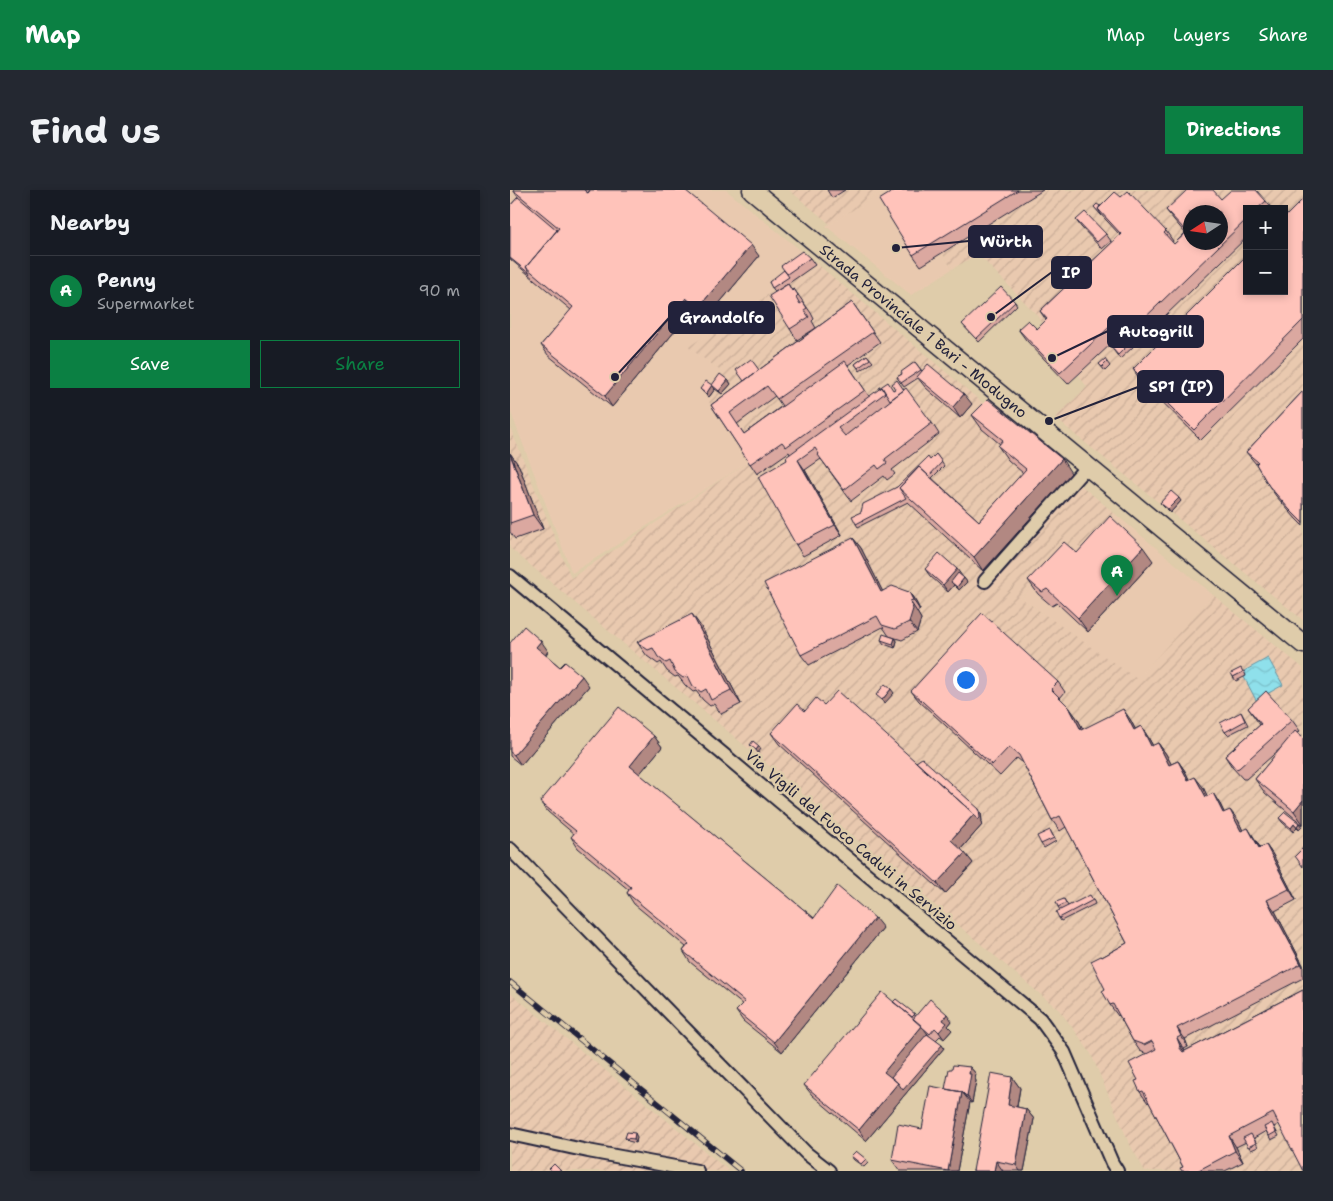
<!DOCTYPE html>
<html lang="en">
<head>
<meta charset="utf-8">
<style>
	body { margin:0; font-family:"Shantell Sans",sans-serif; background:#242831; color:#f1f3f6 }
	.controls { position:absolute; right:15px; top:15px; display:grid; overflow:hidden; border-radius:0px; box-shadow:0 2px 8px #0003 }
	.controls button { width:45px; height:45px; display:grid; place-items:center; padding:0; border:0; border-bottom:1px solid #363941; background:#171b24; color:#f1f3f6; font:25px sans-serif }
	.compass { position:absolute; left:673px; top:15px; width:45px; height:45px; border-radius:50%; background:#171b24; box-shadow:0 2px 8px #0003; rotate:258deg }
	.you { position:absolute; left:455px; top:489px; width:18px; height:18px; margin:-12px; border:4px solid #fff; border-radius:50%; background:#1a73e8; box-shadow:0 0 0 8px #1a73e833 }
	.badge { display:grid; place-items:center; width:32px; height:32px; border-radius:50%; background:#0b8043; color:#fff; font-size:16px; font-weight:700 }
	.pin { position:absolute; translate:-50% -41px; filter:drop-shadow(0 1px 2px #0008) }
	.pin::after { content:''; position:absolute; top:26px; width:18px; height:15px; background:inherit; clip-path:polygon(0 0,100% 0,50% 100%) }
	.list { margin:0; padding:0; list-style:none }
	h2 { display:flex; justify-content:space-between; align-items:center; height:65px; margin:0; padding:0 20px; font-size:21px }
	h2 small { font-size:16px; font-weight:400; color:#9ea1a6 }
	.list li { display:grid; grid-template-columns:32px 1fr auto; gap:15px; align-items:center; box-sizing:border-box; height:70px; padding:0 20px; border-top:1px solid #363941 }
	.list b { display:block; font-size:19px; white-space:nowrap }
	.list p { margin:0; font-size:16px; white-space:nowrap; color:#9ea1a6 }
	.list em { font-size:16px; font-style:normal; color:#9ea1a6 }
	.actions { display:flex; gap:10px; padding:15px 20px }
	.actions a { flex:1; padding:11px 0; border:1px solid #0b8043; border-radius:0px; text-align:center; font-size:18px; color:#0b8043 }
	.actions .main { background:#0b8043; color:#fff }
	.map { position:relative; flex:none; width:793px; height:981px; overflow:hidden; border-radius:0px }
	header { display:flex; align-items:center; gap:30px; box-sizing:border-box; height:70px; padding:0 25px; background:#0b8043; color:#fff }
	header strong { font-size:24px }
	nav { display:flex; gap:28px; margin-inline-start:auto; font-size:18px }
	.intro { display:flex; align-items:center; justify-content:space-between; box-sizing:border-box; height:120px; padding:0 30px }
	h1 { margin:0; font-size:35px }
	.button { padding:12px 22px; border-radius:0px; background:#0b8043; color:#fff; font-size:18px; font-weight:700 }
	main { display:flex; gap:30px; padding:0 30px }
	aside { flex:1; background:#171b24; border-radius:0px; box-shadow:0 2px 8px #0003 }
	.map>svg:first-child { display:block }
	.built { fill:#e9c9af }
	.industrial { fill:url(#industrial-furrows); fill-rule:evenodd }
	.water { fill:url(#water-waves); stroke:#6394a5 }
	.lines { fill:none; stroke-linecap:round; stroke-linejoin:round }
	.street-casing { stroke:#22223b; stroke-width:16 }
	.secondary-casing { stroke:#22223b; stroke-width:21 }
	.street { stroke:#dfccaa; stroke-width:12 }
	.secondary { stroke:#dfccaa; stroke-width:18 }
	.rail-casing { stroke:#22223b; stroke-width:5.5 }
	.rail { stroke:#dfccaa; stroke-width:4; stroke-dasharray:11; stroke-linecap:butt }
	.wall { fill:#dba8a0; stroke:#22223b; fill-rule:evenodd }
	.shaded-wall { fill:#b28882; stroke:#22223b }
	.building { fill:#ffc3ba; stroke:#22223b; fill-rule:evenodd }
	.labels { text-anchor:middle; stroke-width:5; stroke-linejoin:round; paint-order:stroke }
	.street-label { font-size:15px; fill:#22223b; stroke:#dfccaa }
	.leader { fill:none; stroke:#22223b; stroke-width:2 }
	.callout-dot { fill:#22223b; stroke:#dfccaa; stroke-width:2 }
	.callout { fill:#22223b; stroke:#22223b; stroke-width:2 }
	.callout-label { font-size:16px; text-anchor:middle; font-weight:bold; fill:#fff }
</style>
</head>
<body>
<header>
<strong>Map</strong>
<nav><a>Map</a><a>Layers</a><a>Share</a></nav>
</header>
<div class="intro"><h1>Find us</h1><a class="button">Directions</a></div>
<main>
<aside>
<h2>Nearby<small></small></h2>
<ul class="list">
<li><span class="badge">A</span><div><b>Penny</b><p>Supermarket</p></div><em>90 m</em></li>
</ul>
<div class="actions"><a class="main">Save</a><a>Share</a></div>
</aside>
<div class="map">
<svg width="793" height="981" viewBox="0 0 793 981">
	<defs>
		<pattern id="industrial-furrows" width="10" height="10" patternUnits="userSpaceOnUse" patternTransform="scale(1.25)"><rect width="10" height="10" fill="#e9c9af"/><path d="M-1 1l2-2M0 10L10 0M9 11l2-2" fill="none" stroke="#c8ac97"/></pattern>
		<pattern id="water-waves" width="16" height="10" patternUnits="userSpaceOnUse" patternTransform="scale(1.25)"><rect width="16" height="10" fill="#8fe0eb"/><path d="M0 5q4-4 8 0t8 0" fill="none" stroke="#7bc0ca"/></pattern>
	</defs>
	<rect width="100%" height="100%" fill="#dfccaa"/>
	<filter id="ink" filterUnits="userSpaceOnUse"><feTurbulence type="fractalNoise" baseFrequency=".02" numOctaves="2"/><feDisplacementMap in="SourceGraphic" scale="10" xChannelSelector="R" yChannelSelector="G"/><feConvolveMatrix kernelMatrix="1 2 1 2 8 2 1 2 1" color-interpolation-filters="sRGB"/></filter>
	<g filter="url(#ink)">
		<!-- built -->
		<path class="built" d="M0,0H216L306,73L179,157L212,182L208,192L197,207L237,273L62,383L0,220Z
			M375,0H394L442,79L401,105L316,36Z
			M604,323L703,405L627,490L511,408L562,351L572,358Z"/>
		<!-- industrial -->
		<path class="industrial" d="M279,0H375L320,34Z
			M394,0H793V430L545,228L577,197L526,124L468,64L442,79ZM737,19H774V101H737ZM681,22H711V52H681Z
			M306,73L604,323L571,358L562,351L511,408L627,489L703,405L793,478V981H635L619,953L581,864L566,842L549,820L0,358V237L61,388L237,273L196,207L208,192L212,182L178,157Z
			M0,803L219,981H0Z"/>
		<!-- water -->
		<path class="water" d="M758,468L773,495L746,510L734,487L736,485L734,481Z"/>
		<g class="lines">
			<defs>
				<path id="street" d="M0,386L530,829L554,862L602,973L607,981
					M475,391L578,275
					M0,659L296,963L319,981
					M0,944L78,961L187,981"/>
				<g id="secondary">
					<path id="s1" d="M242,0L793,454"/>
				</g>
			</defs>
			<!-- street casing -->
			<use href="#street" class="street-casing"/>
			<!-- secondary casing -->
			<use href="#secondary" class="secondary-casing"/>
			<!-- street -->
			<use href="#street" class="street"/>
			<!-- secondary -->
			<use href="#secondary" class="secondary"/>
			<defs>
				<path id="rail" d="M0,792L231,981"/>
			</defs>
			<!-- rail casing -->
			<use href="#rail" class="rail-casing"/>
			<!-- rail -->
			<use href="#rail" class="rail"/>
		</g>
		<!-- wall -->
		<path class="wall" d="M3,0L249,66L196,129L184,118L102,217L38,165L31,155L61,120L0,69V16L8,7Z
			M317,0H335L322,8Z
			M385,0H533L411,76L403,65Z
			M611,7L656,41L663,51L662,53L664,54L675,43L664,30L656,20L711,9L756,11L762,19H737V47L628,152L616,140L558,194L516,150L508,139H527L536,130L530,121L610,45L584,17L590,16Z
			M793,9V149L691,250L630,190L623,179Z
			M566,30L596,44L601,51L592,59L571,37Z
			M300,68L305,75L282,91L281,90L282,91L265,102L259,92Z
			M278,94L282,100L284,99L301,123L304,129L302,131L306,138L287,150L280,139Z
			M342,112L370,152L338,175L359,206L383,200H394L422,233L429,244L382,280L385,284L377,290L374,286L341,311L311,269L295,280L332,345L293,366L286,355L277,270L280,264L279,262L247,284L201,215ZM265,206L272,216L234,244L227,234Z
			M505,112L507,115L469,152L452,134Z
			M620,153L623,157L610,169L601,157Z
			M357,165L363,172L350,181L345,174Z
			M405,172L412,181L462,214L450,228L415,197L408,188L394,197L387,187L392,184Z
			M597,172L600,176L595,181L589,174Z
			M218,190L221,194L212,204L205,199L199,207L193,202L190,199Z
			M793,201V336L786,329L766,306L759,296L746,274L736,262Z
			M462,225L561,283L473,381L398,312L348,337L346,334L351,322L387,297L420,270L426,264L434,276L422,288L469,331L513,283L498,270L488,256L490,254L472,239Z
			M0,263L9,276L33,339L5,349L0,342Z
			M671,311L660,323L650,313Z
			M343,348L351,358L372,401L399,402L406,412L410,420L407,422L411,429L407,442L392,450L379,446L373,437L299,475L291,465Z
			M567,363L643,371L578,442L547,413L542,416L528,404L518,390Z
			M415,379L452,386L457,392L449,400L444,395L438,402L420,386Z
			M192,438L231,514L211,524L204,514L200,516L193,510L186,501L183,502L175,495L168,486L165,487L157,481L151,472L148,474L137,466L127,452Z
			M385,448L387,451L385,458L374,454L371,450Z
			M0,453L38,461L36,465L50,477L79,496L11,575L0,566Z
			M734,481L736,486L726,491L723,487Z
			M548,492L555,502L550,508L567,528L573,539L620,529L625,539L631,536L638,547L643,556L648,553L656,564L661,574L668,571L675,581L679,590L693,597L697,606L710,614L714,623L728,630L733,641L745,649L750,657L756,655L763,665L786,710L765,721L793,775V788L675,849L678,857L674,859L675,861L793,800L769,934L764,937L769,946L761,950L756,941L744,948L748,957L741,960L736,952L726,957L733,972L715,981H672L673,977L639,912L638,913L630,902L628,890L637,864L630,861L623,851L609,825L608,826L600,815L595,799L592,767L617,753L556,637L550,641L542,630L513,573L507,568L490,586L409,511L401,501Z
			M314,515L406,572L471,623L472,632L471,634L472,635L451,659L463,673L435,704L269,554L261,543L295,521Z
			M738,518L782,530L790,541L787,543L793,548V635L755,603L745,589L771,558L736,589H733L722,577L715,566L750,535Z
			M731,522L738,535L718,545L715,542Z
			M144,546L152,557L129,584L304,728L373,738L272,862L233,831L226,821L233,815L180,772L173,761L176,757L124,714L117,703L119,700L68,658L61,647L64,644L38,622L30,612Z
			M769,628L792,637L789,640L787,638L783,642L772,632Z
			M540,640L546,651L534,658L531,654Z
			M554,709L558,716L583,709L585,714L551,731L549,728L550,720L548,717Z
			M383,812L406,826L442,831L438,836L442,840L434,849L430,846L426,850L434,858L356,951L302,905L294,895Z
			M460,877L466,884L465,889L466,891L462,913L460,912L447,981H390L382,970L412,939L435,899L442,879Z
			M502,887L510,898L507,917L516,919L524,929L514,981H463Z
			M127,947L126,953L118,951L115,948Z
			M341,966L356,969L358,973L354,977L344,970Z"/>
		<!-- shaded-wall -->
		<path class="shaded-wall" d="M241,55L249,66L196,129L188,118Z
			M176,108L184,118L102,217L95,206Z
			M218,190L221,194L212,204L209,201Z
			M202,195L205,199L199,207L196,204Z
			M454,204L462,214L450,228L443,217Z
			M0,263L9,276L33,339L23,325Z
			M552,269L561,283L473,381L464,367Z
			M288,270L295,280L332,345L325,335Z
			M669,308L671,311L660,323L658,319Z
			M343,348L351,358L378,412L371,402Z
			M633,357L643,371L578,442L568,428Z
			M447,379L452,386L441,392L444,395L438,402L433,395Z
			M454,388L457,392L449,400L447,397Z
			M399,402L406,412L410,420L403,410Z
			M400,411L407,422L411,429L407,442L399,432Z
			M182,424L192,438L231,514L221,500Z
			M385,448L387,451L385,458L383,454Z
			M31,451L38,461L34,467L26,457Z
			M72,486L79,496L11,575L4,565Z
			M381,499L384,503L374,514L372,510Z
			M559,517L567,528L579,550L571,540Z
			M613,519L620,529L631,550L624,540Z
			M631,536L638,547L649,567L641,556Z
			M144,546L152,557L127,587L120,576Z
			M648,553L656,564L667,585L659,575Z
			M249,556L251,559L248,563L246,560Z
			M668,571L675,581L685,601L678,590Z
			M685,587L693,597L703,618L696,607Z
			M703,603L710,614L720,634L713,623Z
			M793,610V634L784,621Z
			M469,619L471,623L472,632L471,634L472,635L449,661L441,650Z
			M720,620L728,630L738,652L731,641Z
			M789,633L792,637L789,640L787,636Z
			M784,634L787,638L783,642L781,638Z
			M738,638L745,649L756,668L749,658Z
			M756,655L763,665L786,710L779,699Z
			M455,663L463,673L435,704L427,693Z
			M757,710L765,721L793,775V777Z
			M365,728L373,738L272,862L264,852Z
			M437,824L442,831L438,836L442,840L434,849L429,842L433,830Z
			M412,836L420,847L382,892L374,882Z
			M667,838L675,849L678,857L671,846Z
			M667,848L674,859L678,867L670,856Z
			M432,855L434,858L356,951L349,940L388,893Z
			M460,877L466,884L465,889L466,891L462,913L457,906Z
			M502,887L510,898L505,926L498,915Z
			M452,902L460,912L447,981H438Z
			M516,919L524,929L514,981H510L506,975Z
			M125,943L127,947L126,953L124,949Z
			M719,946L726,957L733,972L725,961Z
			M486,971L493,981H484Z"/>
		<!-- building -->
		<path class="building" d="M3,0H74L78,3L80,0H175L241,55L188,118L176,108L95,206L31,155L63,117L16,77L49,38Z
			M74,0H80L78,3Z
			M385,0H508L403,65L369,10Z
			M677,0H703L711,9L721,0H746L756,11L747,19H737V29L620,142L608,129L550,183L508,139L518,130L527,139L537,129L530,121L611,44L588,19L605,2L611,7L618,1L656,41L654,43L664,54L677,42L656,20ZM680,22H710V52H680Z
			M8,7L47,40L16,77L20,84L0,68V16Z
			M793,9V130L684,240L623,179L737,65V101H774V28Z
			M587,14L590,16L588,19L592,26L584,17Z
			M575,22L596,44L587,52L566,30Z
			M292,61L300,68L277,84L271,76Z
			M274,80L279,87L262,98L259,92Z
			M278,94L282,101L284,99L288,105L286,107L290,114L293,112L297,118L294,120L299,127L280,139L259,106Z
			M491,97L505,112L466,149L452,134Z
			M342,112L363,142L267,209L257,196L220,223L234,244L335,171L355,200L276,257L272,252L240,274L201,215Z
			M613,146L620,153L608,165L601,157Z
			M357,165L360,169L348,178L345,174Z
			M241,169L249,180L234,191L226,180Z
			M595,169L597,172L592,177L589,174Z
			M405,172L411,180L391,193L387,187L392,184L391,182Z
			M418,174L454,204L443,217L407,187Z
			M210,184L218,190L209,201L202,195Z
			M387,190L394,200L380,210L372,197L369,199V198L378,192L383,200L385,199L382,194Z
			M196,191L202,195L196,204L190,199Z
			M372,197L375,203L328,238L335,246L396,198L422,233L375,269L377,273L369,279L366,275L334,300L308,265L309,264L305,258L288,270L325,335L286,355L248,287L277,270L276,267Z
			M793,201V333L779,319L759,296L746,274L748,272L736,262Z
			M478,209L552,269L464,367L389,298L409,277L469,331L516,279L488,256L493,250L462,225Z
			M0,264L23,325L0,333Z
			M426,264L432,272L419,286L409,277L389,298L396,308L346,334L342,326L351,322L353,314L387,297L418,267L420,270Z
			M661,301L669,308L658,319L650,313Z
			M600,326L633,357L568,428L537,399L532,402L518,390L554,352L567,363Z
			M343,348L371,402L382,396L399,402L403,410L400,411L403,419L399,432L385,439L372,435L367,426L291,465L254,393Z
			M429,363L447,379L433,395L415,379Z
			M448,383L454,388L447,397L441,392Z
			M472,423L548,492L541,499L559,517L571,540L613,519L624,540L631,536L641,556L648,553L659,575L668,571L678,590L685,587L696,607L703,603L713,623L720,620L731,641L738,638L749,658L756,655L779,699L757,710L791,774L667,838L671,846L667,848L670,856L669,857L673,862L793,800V981L763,923L719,946L725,961L687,981H672L670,978L673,977L633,901L630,902L625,891L628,890L619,873L646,859L642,851L634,855L623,851L603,814L600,815L592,801L595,799L581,771L591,766L592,767L617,753L550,626L542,630L509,565L499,557L482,575L401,501Z
			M182,424L221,500L201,510L196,499L191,502L183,496L178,486L173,488L165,482L160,471L156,473L148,467L143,458L138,460L127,452Z
			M14,436L31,451L26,457L50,477L55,472L72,486L4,565L0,562V453Z
			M373,444L385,448L383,454L371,450Z
			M731,478L733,482L723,487L721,483Z
			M375,494L381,499L372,510L366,505Z
			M327,501L464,624L441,650L455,663L427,693L261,543L287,514L295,521L306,508L314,515Z
			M756,501L782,530L729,578L726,579L715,566L751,534L738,518Z
			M109,517L144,546L120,576L304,728L327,696L365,728L264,852L226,821L235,812L173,761L179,754L117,703L121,697L61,647L66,641L30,612Z
			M731,522L735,531L715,542L710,533Z
			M785,541L793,548V610L784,621L745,589Z
			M243,551L249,556L246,560L240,555Z
			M412,568L469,619L470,628L468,630L464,624L406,572Z
			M775,622L789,633L787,636L784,634L781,638L769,628Z
			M540,640L544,648L531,654L527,646Z
			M793,658V677L785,666Z
			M580,705L583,710L549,728L546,722Z
			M554,709L556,713L548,717L546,712Z
			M372,802L412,836L374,882L388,893L349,940L294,895Z
			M386,809L405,824L402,827L383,812Z
			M420,809L437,824L433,830L437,833L429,842L425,838L420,844L403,829Z
			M417,844L432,855L393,900L388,893L381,887Z
			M443,875L460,877L459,884H461L457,906L455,905L452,902L435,899L439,879H442Z
			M481,883L502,887L498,915L516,919L506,975L486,971L484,981H463Z
			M420,896L452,902L438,981L382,970L388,934L412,939Z
			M762,933L766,942L759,946L754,937Z
			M117,942L125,943L124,949L115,948Z
			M741,944L746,953L738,957L733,948Z
			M346,961L356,969L351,974L341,966Z
			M44,974L51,981H42L39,979Z"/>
	</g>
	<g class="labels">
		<!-- street labels -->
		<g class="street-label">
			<text dy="5" stroke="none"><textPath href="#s1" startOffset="222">Strada Provinciale 1 Bari - Modugno</textPath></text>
			<text transform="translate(341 650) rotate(40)" y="5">Via Vigili del Fuoco Caduti in Servizio</text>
		</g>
	</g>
	<!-- callouts -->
	<path class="leader" d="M386 58L459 51M481 127L542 82M105 187L159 128M542 168L598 141M539 231L628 197"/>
	<g class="callout-dot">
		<circle cx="386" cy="58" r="5"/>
		<circle cx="481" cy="127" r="5"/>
		<circle cx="105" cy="187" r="5"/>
		<circle cx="542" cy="168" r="5"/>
		<circle cx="539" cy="231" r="5"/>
	</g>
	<g class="callout">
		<rect x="459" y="36" width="73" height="31" rx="5"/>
		<rect x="542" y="67" width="39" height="31" rx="5"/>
		<rect x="159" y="112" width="105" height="31" rx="5"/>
		<rect x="598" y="126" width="95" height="31" rx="5"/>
		<rect x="628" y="181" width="85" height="31" rx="5"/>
	</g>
	<g class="callout-label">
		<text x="496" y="57">Würth</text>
		<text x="561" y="88">IP</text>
		<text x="212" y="133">Grandolfo</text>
		<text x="646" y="147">Autogrill</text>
		<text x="671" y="202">SP1 (IP)</text>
	</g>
</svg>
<div class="controls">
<button>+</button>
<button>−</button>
</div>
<svg class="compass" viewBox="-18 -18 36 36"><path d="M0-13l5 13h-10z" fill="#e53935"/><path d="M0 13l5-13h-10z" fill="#9ea1a6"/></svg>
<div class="you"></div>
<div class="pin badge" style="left:607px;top:406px">A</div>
</div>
</main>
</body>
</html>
